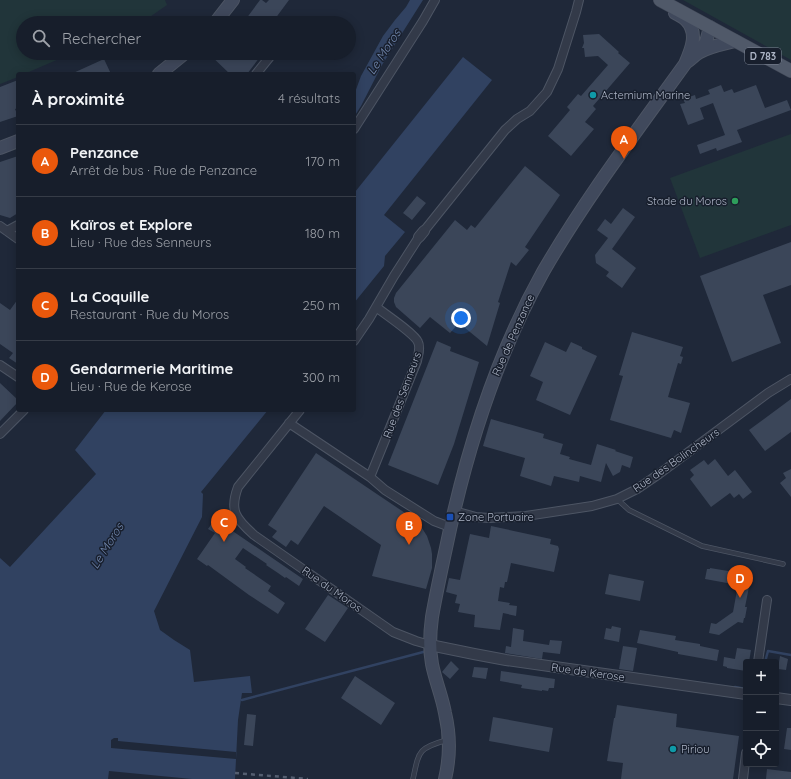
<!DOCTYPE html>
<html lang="fr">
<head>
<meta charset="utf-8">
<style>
	body { margin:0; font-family:Quicksand,sans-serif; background:#242b37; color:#f1f3f6 }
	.controls { position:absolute; right:12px; bottom:12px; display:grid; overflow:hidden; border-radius:4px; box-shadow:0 2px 10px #0003 }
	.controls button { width:36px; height:36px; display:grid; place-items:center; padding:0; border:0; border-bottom:1px solid #363c47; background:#171e2b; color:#f1f3f6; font:20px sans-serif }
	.you { position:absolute; left:461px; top:318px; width:14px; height:14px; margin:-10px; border:3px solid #fff; border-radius:50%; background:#1a73e8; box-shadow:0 0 0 6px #1a73e833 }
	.badge { display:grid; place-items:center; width:26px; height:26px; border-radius:50%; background:#ea580c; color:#fff; font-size:13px; font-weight:700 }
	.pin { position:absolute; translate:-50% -33px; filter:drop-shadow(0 1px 2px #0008) }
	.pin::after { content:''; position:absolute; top:21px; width:14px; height:12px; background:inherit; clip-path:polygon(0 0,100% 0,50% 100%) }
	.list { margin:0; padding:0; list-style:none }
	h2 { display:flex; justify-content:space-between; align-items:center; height:52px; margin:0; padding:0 16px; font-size:17px }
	h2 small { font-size:13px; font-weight:400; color:#9ea2a9 }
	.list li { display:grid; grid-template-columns:26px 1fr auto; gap:12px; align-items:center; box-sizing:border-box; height:72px; padding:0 16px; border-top:1px solid #363c47 }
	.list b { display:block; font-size:15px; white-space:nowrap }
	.list p { margin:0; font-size:13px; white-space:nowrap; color:#9ea2a9 }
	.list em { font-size:13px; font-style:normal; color:#9ea2a9 }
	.icon { flex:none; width:22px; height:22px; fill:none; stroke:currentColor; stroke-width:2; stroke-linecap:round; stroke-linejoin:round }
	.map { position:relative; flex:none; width:791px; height:779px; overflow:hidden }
	.search { position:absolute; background:#171e2b; box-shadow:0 2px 10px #0003; left:16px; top:16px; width:340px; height:44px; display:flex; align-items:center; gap:10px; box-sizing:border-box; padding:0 14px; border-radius:22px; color:#9ea2a9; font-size:15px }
	.panel { position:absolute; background:#171e2b; box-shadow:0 2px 10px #0003; left:16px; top:72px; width:340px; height:340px; border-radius:4px }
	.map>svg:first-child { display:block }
	.green { fill:#21353a }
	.water { fill:#314261 }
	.pier { fill:#1f2839 }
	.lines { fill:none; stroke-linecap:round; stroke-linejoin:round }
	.stream { stroke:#314261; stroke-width:2.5 }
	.building { fill:#3b4659 }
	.service-casing { stroke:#4d5564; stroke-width:5.5 }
	.minor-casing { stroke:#4d5564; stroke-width:10 }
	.tertiary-casing { stroke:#4d5564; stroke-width:12 }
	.secondary-casing { stroke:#4d5564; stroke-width:14 }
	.primary-casing { stroke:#3c4352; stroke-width:14 }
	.service { stroke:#333a49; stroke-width:4 }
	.minor { stroke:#333a49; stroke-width:8 }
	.tertiary { stroke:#333a49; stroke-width:10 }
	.secondary { stroke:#40495c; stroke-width:12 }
	.primary { stroke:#505969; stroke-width:13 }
	.rail { stroke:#545e70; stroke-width:2.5; stroke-dasharray:4 4; stroke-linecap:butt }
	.culture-dot { fill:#0f9aa8; stroke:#181f2d; stroke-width:1.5 }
	.leisure-dot { fill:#2e9e5b; stroke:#181f2d; stroke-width:1.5 }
	.transit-dot { fill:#1a4fb4; stroke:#181f2d; stroke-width:1.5 }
	.labels { text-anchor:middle; stroke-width:3; stroke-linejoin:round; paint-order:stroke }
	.shield { fill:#181f2d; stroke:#808898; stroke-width:1 }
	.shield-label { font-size:10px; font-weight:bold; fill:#adb5c6 }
	.poi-label { font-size:11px; fill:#adb5c6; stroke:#181f2d; text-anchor:start }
	.street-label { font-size:11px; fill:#adb5c6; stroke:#181f2d }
	.water-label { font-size:12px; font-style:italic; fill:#7389b0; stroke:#181f2d }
</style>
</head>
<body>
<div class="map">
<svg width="791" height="779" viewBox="0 0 791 779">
	<rect width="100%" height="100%" fill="#1f2839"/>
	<!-- green -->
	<path class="green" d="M0,0H165L167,5L141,23H23V53H73L24,74H18V77L0,84Z
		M683,0H791V60Z
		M791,134V225L700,258L670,178Z"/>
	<!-- water -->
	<path class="water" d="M410,0H423L382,65L361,106L354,117V95L361,76L383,36L395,20L406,7Z
		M463,57L492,80L384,215L405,232L385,256L384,266L354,303V192H355Z
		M106,410H268L201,492L203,494L202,517L154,611L160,630L174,640L190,650L194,682L250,676L252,693H242L238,720L235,779H0V558L10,567L96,474L75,450Z"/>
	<!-- pier -->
	<path class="pier" d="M114,738H118V741L236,752V759L111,748V740Z
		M109,771L192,779H108Z"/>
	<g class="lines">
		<!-- stream -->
		<path class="stream" d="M765,662L768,651L791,655
			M735,687L746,689
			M242,700L427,651"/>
	</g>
	<!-- building -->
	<path class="building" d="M260,0H262L266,3L269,0H289L272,23H243Z
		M599,34L619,52L618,53L630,63L593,106L596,109L585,122L594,129L571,156L548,136L570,110L567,107L578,94L581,96L608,65L598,56L585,57L584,48H582L584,43L583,35Z
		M208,53H263L247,74H230Z
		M104,59L111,74H71Z
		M18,80V108L15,109L18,116L0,122V87Z
		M721,85L724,92L732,89L734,93L756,85L765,108L787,100L791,110L737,130L742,142L717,151L716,148L700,154L697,145L725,135L713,103L700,108L704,119L688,125L680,104L685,103L683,99L695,95L696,99L710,94L708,90Z
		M18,156V213L10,218L0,215V162Z
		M525,166L560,195L525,247L529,250L516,266L511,262L498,302L500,303L487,346L459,323L450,333L430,317L420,328L396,307L394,302V298L396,293L455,220L467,230L471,225L475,228Z
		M417,196L426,203L412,220L403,213Z
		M623,208L635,217L612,249L636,268L622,288L606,276L609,272L596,263L595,255L608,238L597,230L605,219L611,224Z
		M791,242V285L763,295L781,343L732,362L700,276Z
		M18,299V364L9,358L13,353L0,344V303L10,310Z
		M632,332L683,347L680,356L683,357L681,364L678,363L668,397L690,403L681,433L674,430L671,438L610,420L623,376L619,375Z
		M437,341L451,347L450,351L479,362L454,444L438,485L388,465Z
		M545,342L566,352L571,342L582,347V349L597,356L570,415L536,400L543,382L530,376Z
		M0,383L18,400V402L0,421Z
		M791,399V432L765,451L749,430Z
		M491,419L544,434L543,438L563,444L560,454L570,457L569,459L591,465L597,444L616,450L615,451L633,457L630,468L622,465L620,472L613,476L606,463L601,482L580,476L579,482L554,476L551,486L520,476L525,458L483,446Z
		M316,453L411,517L420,525L427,536L431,548L432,554V568L426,589L372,576L381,545L324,506L298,545L291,540L286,547L272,537L277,531L268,525Z
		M715,459L728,476L735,470L752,492L743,499L739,494L734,498L730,493L711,507L690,479L694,475L690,470L704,460L708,465Z
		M791,469V497L780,483L786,478L783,473Z
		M215,519L303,579L299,586L286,577L285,578L278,573L266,565L267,564L243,548L235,559L246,567L245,568L271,586L268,591L285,603L278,614L249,595L208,565L207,566L197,559L215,533L208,529Z
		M491,526L551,539L550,544L558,546L559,549L554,572L511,563L507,582H505L504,588L500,587L498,601L510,603L509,605L517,606L516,616L503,613L500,630L474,627L475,615L458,612L460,604L455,603L457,595L446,592L449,578L460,580L470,534L489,538Z
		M710,568L740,573L739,576L746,586L749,587L745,607H747L745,618H744L743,623L738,622L719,635L709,633L711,623L716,624L733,612L738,585L705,579L707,569H710Z
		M609,574L644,581L640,601L605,594Z
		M328,595L348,608L325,642L305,629Z
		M612,626L621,628L619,642L604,639L606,628L611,629Z
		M513,628L524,630L523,641L549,645L550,640L562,641L560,654L543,652L542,659L505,653L506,646L511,647Z
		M640,630L676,636L675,640L700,644V646L719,650L717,661L678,654V652L637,643Z
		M623,646L637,648L633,671L619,669Z
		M737,648L751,650L749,662H746V671L727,668V667L723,666L724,657L735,659Z
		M780,656L788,659L786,670L778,669Z
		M451,661L459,669L450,679L442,672Z
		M474,667L488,668L486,679L472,677Z
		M501,671L555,679L554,688H549L548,691L542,690V691L521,688L522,685L500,681Z
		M355,676L395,703L381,725L341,698Z
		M617,705L677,714L676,727L739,736L733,779H621L623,763L607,761L614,718H615Z
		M247,714L256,715L253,746L244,745Z
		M493,717L553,728L549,752L489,741Z
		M787,728H791V750L784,749Z
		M767,769L791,772V779H766Z"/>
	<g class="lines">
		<defs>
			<path id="service" d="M617,499L629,510L702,546L783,564
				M413,779C419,751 418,748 447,740"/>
			<path id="minor" d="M256,74L273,53
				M354,129L423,21L435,0
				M0,226L18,239
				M7,231L18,225
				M424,231L505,130L517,119L530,111L547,92L558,69L576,12L579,0
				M354,341L369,319L394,276L419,237
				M0,365L18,377
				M300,410L238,487C229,511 236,519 254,535L393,632L416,641L430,645
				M289,423L370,477L385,490L434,521L450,527
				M0,434L24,410
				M370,477L417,361C418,355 421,348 418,342C415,334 385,314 376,307
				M454,511L476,517L489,518L526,516L592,506L617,499L637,489L659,474L768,393L791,379
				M758,662L767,600
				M743,779L746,753"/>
			<path id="tertiary" d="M419,237L424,231
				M430,645L474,654L506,660L746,694
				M776,698L791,700"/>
			<path id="secondary" d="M215,23L233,0
				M699,52L706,42L710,27
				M687,62C691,59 696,54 700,52C711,46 723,44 735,41
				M159,74L185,53
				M0,148L18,141
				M445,779C450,758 450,734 445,713C442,696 435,680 432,664C429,648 430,632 432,617C436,594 441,571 446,548C466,451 495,358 543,272C585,199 636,132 685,64C691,50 699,33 686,20C683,17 679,15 675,13"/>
			<path id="primary" d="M660,0L791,71"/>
		</defs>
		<!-- service casing -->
		<use href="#service" class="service-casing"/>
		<!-- minor casing -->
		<use href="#minor" class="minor-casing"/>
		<!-- tertiary casing -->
		<use href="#tertiary" class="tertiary-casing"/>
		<!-- secondary casing -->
		<use href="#secondary" class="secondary-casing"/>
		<!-- primary casing -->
		<use href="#primary" class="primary-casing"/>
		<!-- service -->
		<use href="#service" class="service"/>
		<!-- minor -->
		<use href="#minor" class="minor"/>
		<!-- tertiary -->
		<use href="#tertiary" class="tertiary"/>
		<!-- secondary -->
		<use href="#secondary" class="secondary"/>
		<!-- primary -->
		<use href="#primary" class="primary"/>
		<!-- rail -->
		<path class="rail" d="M235,773L308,779"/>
	</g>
	<!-- markers -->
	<g class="culture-dot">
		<circle cx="593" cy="95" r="4"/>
		<circle cx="673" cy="749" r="4"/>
	</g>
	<circle class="leisure-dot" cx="735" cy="201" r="4"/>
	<rect class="transit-dot" x="446" y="513" width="8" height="8" rx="2"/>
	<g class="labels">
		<!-- shield labels -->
		<rect class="shield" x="745" y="48" width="36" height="16" rx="3"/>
		<g class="shield-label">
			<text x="763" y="60">D 783</text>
		</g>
		<!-- poi labels -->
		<g class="poi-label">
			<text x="601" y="99">Actemium Marine</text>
			<text x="727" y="205" text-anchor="end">Stade du Moros</text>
			<text x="458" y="521">Zone Portuaire</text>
			<text x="681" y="753">Piriou</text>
		</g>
		<!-- street labels -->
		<g class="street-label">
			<text transform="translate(513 335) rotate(-66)" y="4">Rue de Penzance</text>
			<text transform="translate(402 395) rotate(-70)" y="4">Rue des Senneurs</text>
			<text transform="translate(676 460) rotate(-35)" y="4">Rue des Bolincheurs</text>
			<text transform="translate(332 589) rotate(35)" y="4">Rue du Moros</text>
			<text transform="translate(588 672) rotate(8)" y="4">Rue de Kerose</text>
		</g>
		<!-- water labels -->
		<g class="water-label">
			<text transform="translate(384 52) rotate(-57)" y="4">Le Moros</text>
			<text transform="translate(107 546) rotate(-58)" y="4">Le Moros</text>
		</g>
	</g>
</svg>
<div class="controls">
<button>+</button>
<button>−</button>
<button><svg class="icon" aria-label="locate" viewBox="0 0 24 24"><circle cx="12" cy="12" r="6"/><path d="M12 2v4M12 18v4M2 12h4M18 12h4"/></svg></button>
</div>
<div class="you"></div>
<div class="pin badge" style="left:624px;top:159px">A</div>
<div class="pin badge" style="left:409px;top:545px">B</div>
<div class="pin badge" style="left:224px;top:542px">C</div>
<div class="pin badge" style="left:740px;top:598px">D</div>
<div class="search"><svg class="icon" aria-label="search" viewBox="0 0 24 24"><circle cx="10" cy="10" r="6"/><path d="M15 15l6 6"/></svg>Rechercher</div>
<section class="panel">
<h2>À proximité<small>4 résultats</small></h2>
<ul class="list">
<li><span class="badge">A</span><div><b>Penzance</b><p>Arrêt de bus · Rue de Penzance</p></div><em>170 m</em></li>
<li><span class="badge">B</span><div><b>Kaïros et Explore</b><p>Lieu · Rue des Senneurs</p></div><em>180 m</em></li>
<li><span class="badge">C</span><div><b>La Coquille</b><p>Restaurant · Rue du Moros</p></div><em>250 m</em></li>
<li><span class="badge">D</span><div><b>Gendarmerie Maritime</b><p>Lieu · Rue de Kerose</p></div><em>300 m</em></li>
</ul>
</section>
</div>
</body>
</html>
